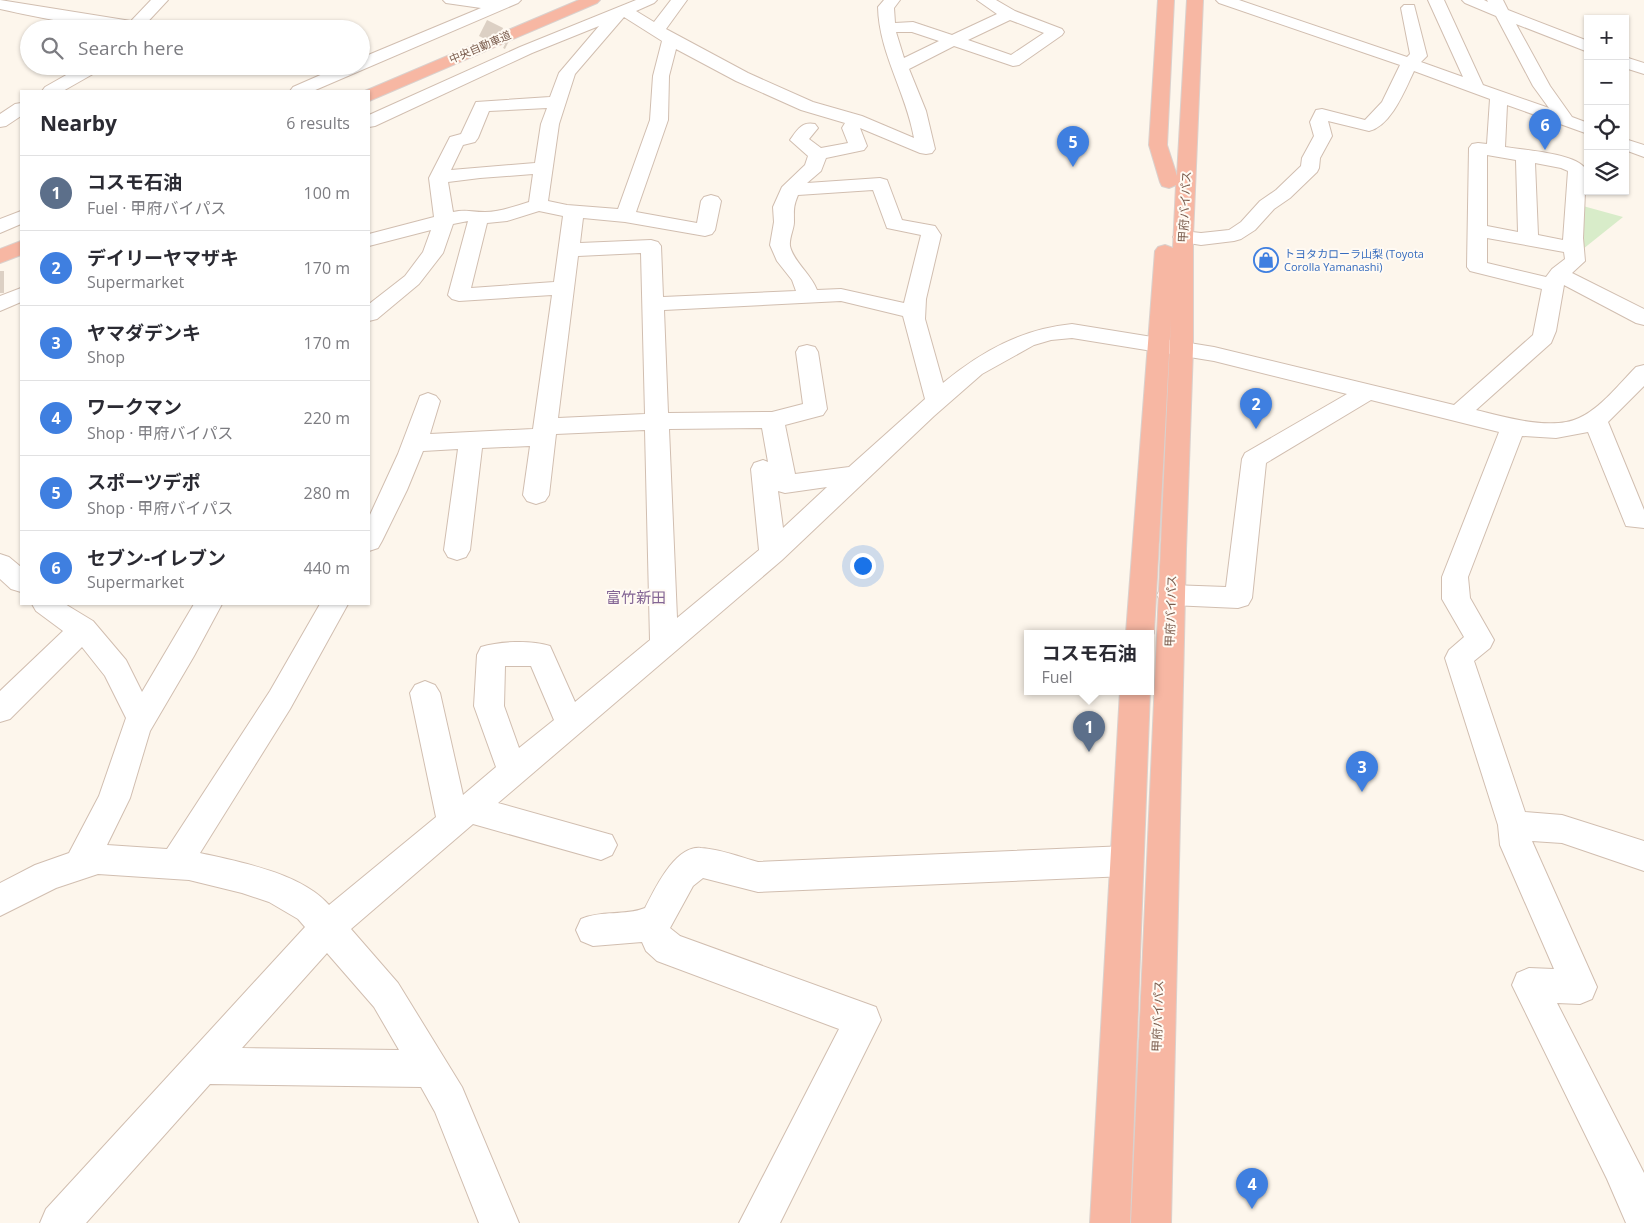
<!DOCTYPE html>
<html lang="en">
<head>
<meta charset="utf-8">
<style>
	body { margin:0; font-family:"Open Sans","Noto Sans JP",sans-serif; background:#f7f7f7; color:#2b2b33 }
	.controls { position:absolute; right:15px; top:15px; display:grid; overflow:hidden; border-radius:0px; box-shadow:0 1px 4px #0004 }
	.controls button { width:45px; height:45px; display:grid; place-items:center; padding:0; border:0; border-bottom:1px solid #e1e1e2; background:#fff; color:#2b2b33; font:25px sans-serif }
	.you { position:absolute; left:862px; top:565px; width:18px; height:18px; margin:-12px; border:4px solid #fff; border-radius:50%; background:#1a73e8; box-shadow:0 0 0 8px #1a73e833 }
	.badge { display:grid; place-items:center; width:32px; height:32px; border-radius:50%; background:#7c3aed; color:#fff; font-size:16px; font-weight:700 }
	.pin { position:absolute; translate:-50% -41px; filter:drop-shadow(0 1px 2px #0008) }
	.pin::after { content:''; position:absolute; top:26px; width:18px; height:15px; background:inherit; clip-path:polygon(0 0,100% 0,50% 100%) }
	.popup { position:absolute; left:1024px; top:630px; width:130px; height:65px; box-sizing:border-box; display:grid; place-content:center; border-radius:0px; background:#fff; filter:drop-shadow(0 1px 4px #0005); font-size:16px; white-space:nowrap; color:#7c7c81 }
	.popup b { font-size:19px; color:#2b2b33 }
	.popup::after { content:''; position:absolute; left:50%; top:100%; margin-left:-10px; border:10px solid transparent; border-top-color:#fff }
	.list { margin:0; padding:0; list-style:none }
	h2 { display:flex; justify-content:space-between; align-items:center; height:65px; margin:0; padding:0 20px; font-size:21px }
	h2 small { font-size:16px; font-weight:400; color:#7c7c81 }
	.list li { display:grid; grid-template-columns:32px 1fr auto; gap:15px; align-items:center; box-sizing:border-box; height:75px; padding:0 20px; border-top:1px solid #e1e1e2 }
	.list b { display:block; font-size:19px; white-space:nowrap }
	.list p { margin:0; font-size:16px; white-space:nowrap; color:#7c7c81 }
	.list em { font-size:16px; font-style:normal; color:#7c7c81 }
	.icon { flex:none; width:28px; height:28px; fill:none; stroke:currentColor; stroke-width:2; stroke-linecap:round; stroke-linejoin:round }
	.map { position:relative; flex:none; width:1644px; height:1223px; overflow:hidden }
	.search { position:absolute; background:#fff; box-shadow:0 1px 4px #0004; left:20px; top:20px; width:350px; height:55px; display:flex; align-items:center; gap:12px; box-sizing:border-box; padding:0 18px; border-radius:28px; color:#7c7c81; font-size:19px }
	.panel { position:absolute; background:#fff; box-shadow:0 1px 4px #0004; left:20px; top:90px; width:350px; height:515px; border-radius:0px }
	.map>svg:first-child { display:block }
	.green { fill:#d8ecc9 }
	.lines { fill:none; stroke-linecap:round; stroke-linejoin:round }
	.minor-tunnel-far1 { stroke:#dcd0c4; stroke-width:18; stroke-dasharray:18 9; stroke-linecap:butt }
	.minor-tunnel { stroke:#dcd0c4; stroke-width:22; stroke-dasharray:22 11; stroke-linecap:butt }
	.minor-casing { stroke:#d1beb0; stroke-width:2 }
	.highway-casing { stroke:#dad1cd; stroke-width:2 }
	.minor { fill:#fff; fill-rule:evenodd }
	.highway { fill:#f7b7a3; fill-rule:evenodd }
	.labels { text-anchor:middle; stroke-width:4; stroke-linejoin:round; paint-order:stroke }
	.far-street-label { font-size:11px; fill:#7a5c4d; stroke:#fffaf3 }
	.far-shop-label { font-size:11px; fill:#366cbe; stroke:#fffaf3; text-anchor:start }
	.street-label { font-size:12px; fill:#7a5c4d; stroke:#fffaf3 }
	.quarter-label { font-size:15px; fill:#846695; stroke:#fffaf3 }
</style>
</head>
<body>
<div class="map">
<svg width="1644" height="1223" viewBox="0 0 1644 1223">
	<rect width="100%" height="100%" fill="#fdf6ec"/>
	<!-- green -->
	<path class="green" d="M1583,206L1623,217L1578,253Z"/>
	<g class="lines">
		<!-- minor-tunnel-far1 -->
		<path class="minor-tunnel-far1" d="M483,28L509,41"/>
		<!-- minor-tunnel -->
		<path class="minor-tunnel" d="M0,282H4"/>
		<defs>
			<path id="minor" d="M0,0L131,21L151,0H168L141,29C96,29 44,19 0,9Z
				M443,0H521L518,3L313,91H290L293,87L341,66H361V58L481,8L446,3Z
				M636,0H657L654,3L636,11L654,22L671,0H687L666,29L748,73L813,102L862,116L914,138C906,92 879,53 878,7L884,0H900L894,8L895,23L913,22L952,35L997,14L977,0H996L1015,11L1062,29L1064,32L1062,35L1019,65L1013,66L954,46L909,69L926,111L935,149L932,153L926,154L920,153L860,128L867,146L864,150L826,158L821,171L807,183L880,178L887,180L902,220L935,226L941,235L926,299L925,319L943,383C982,351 1022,329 1072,324L1214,347L1454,405L1533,335L1542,289L1470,271L1467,267L1469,148L1472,144L1478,143L1487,144L1490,99L1414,71C1405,90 1391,126 1369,131L1328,121L1332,136L1320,158L1319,168L1317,172L1290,198L1274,209L1255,230L1241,239L1234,241L1201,245L1176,241L1173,237L1176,233L1183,231L1201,233L1229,230L1241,222L1260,201L1276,190L1301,166L1302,158L1314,136L1310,122L1316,110L1322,109L1365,120L1382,102L1400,65L1219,3L1216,0H1239L1407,57L1410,54L1401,8L1404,5H1414L1427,56L1421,62L1463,77L1428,0H1444L1483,85L1549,108L1533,86L1496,16L1465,3L1462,0H1484L1488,2L1487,0H1503L1508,10L1588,41V52L1516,24L1550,86L1572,117L1588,123V134L1507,105L1505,147C1524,150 1575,153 1586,169L1583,238L1585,261L1572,273L1644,309V325L1636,323L1564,285L1556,331L1551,343L1476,410C1504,417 1552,431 1579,418C1601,408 1619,384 1636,367L1644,365V386L1608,422L1644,510V528L1626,526L1588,432L1556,438L1522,436L1468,577L1470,598L1494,640L1490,648L1474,661L1525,812L1562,815L1644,841V871L1562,843L1532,841L1597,987L1592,999L1580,1004L1557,1003L1644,1173V1223H1626L1607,1179L1512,985L1517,973L1529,968L1554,969L1500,845L1498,825L1445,658L1449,650L1464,637L1442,599V577L1499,432L1371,400L1266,463L1252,598L1248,605L1238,608L1171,605L1161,602L1157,595L1161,588L1171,585L1226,587L1242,459L1245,453L1347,394L1214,361L1072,338L1051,340L1034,345L982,374L934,416L782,560L498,803L612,835L617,845L612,855L601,860L473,824L351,929L398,983L462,1087L519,1223H479L435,1112L421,1087L210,1084L86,1223H40L46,1209L305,927L298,919L269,902L242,893L189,880L98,874L56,888L0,916V883L35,865L69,853L99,796L126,718L105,676L82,647L10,719L0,722V691L63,631L36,611L32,604H65L93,621L126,660L142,692L194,604H222L194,656L150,731L130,798L107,845L167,849L270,691L320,604H348L290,709L200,853C240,862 301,873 329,905L436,817L410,693L415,685L425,681L435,685L440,693L463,795L496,767L474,706L477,655L481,647C500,641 531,640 550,646L575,702L650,640L645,430L556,434L549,495L545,501L536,504L527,501L523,495L530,446L482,448L470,550L466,557L457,560L448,557L444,550L458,449L423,451L407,490L382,541L378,548L369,551V517L398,454L420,396L428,393L436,396L440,401L430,434L533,429L552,295L459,301L452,299L448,295L468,221L453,224L443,253L419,284L377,319L369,321V304L405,276L423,252L431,230L369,246V234L434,217L429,178L450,137L461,134L476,102L550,97L559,73L599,26L532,53L375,126L369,127V115L520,47ZM624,17L662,41L653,76L650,120L618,209L567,205L548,201L559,124L575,74ZM1010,20L1044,33L1011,55L968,40ZM896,32H912L939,41L904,58ZM676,49L736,81L801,110L845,123L842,128L848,143L821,148L809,139L818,128L815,124C802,121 797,130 790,140L808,156L805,165L782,187L773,207L774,222L770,245L777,261L792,280L796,291L663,297L661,246L658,242L651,240L580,243L583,218L625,222L705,236L712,234L715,230L721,201L718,197L711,195L704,197L701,201L697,223L636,212L668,120L669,76ZM547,108L541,124L535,163L451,170L463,145L475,142L478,138L489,111ZM1487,155L1516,160L1518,232L1487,226ZM1535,163L1561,168L1568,171L1563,240L1538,235ZM533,174L529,202C515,206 500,212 485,212C472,212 466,209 453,212L448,182L480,178ZM873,190L887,228L921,235L904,303L841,289L817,290C811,274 793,261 790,246C789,238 794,229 794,222C794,210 793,207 798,195ZM539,211L563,216L554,282L471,288L487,223L507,221ZM1487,238L1564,252L1565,259L1552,269L1546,277L1487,263ZM641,253L645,414L558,418L578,256ZM841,301L903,316L925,399L849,467L795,474L785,425L823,415L827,409L818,352L815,347L807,345L799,347L796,352L803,404L772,412L668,413L664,310ZM762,428L768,462L763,460L754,463L751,469L759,550L677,618L669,429ZM827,487L783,528L778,491L785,493ZM505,666H531L554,720L519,748L504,706ZM327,953L374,1007L399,1050L242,1048Z
				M1625,57L1644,63V74L1625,68Z
				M82,66H102L100,70L63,91H42L45,87Z
				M21,103V116L6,126L0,127V114L15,104Z
				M1625,139L1644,145V157L1625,150Z
				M21,211V224L0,233V219Z
				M21,288V302L0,311V296Z
				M0,554L9,557L21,567V592L11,589L0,579Z
				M1126,846L1137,850L1142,861L1137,872L1126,876L758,892L703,878L693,886L670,928L680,936L876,1007L881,1020L780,1223H739L839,1029L657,961L646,951L642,942L593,946L581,941L576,930L581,919C602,910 625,916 645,908C655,889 675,845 701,848C720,849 740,857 758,862Z"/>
			<path id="highway" d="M579,0H600L597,3L369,101V91H365Z
				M1158,0H1174L1167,145L1177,176L1187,0H1203L1193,237V348L1186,550L1171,1223H1131L1171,318L1154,633L1150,640V633H1126L1155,251L1158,247L1165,245L1173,248L1176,185L1169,188L1162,186L1160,182L1149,145Z
				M21,241V255L0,263V249Z
				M1120,691H1150L1130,1223H1090Z"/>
		</defs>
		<!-- minor casing -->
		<use href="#minor" class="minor-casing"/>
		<!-- highway casing -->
		<use href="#highway" class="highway-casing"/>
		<!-- minor -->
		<use href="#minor" class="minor"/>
		<!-- highway -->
		<use href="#highway" class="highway"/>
	</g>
	<!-- icons -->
	<defs>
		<symbol id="shop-ring" viewBox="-11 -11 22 22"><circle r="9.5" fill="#fffaf3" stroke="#3f7fe0" stroke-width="1.5"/><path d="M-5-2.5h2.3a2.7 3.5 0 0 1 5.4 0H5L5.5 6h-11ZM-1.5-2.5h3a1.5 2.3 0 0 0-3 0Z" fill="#3f7fe0"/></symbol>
	</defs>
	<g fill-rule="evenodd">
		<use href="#shop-ring" x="1252" y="246" width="28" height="28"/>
	</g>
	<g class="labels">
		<!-- far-street labels -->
		<g class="far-street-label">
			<text transform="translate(480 47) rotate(-23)" y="4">中央自動車道</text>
		</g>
		<!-- far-shop labels -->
		<g class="far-shop-label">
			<text x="1284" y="258">トヨタカローラ山梨 (Toyota<tspan x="1284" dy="13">Corolla Yamanashi)</tspan></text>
		</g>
		<!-- street labels -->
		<g class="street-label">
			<text transform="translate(1185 207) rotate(-87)" y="4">甲府バイパス</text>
			<text transform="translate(1171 611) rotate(-88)" y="4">甲府バイパス</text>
			<text transform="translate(1158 1016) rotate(-88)" y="4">甲府バイパス</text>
		</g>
		<!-- quarter labels -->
		<g class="quarter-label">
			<text x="636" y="603">富竹新田</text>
		</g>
	</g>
</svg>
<div class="controls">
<button>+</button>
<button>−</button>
<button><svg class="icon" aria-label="locate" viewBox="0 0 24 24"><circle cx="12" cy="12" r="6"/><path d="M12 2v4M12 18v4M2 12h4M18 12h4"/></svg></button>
<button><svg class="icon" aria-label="layers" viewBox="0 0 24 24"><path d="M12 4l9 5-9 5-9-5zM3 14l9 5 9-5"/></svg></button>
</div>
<div class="you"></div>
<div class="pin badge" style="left:1089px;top:752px;background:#5c6f8a">1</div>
<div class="popup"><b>コスモ石油</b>Fuel</div>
<div class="pin badge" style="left:1256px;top:429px;background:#3f7fe0">2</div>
<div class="pin badge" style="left:1362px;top:792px;background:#3f7fe0">3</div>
<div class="pin badge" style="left:1252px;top:1209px;background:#3f7fe0">4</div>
<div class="pin badge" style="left:1073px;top:167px;background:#3f7fe0">5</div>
<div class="pin badge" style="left:1545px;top:150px;background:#3f7fe0">6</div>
<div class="search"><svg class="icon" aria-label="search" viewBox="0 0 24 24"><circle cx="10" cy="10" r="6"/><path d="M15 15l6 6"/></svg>Search here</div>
<section class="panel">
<h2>Nearby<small>6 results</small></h2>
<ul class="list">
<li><span class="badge" style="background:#5c6f8a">1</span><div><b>コスモ石油</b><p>Fuel · 甲府バイパス</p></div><em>100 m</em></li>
<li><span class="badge" style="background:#3f7fe0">2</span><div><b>デイリーヤマザキ</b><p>Supermarket</p></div><em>170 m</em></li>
<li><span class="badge" style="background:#3f7fe0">3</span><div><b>ヤマダデンキ</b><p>Shop</p></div><em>170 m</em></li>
<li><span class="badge" style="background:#3f7fe0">4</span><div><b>ワークマン</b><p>Shop · 甲府バイパス</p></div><em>220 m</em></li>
<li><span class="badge" style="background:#3f7fe0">5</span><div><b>スポーツデポ</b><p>Shop · 甲府バイパス</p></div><em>280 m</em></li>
<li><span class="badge" style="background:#3f7fe0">6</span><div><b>セブン-イレブン</b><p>Supermarket</p></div><em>440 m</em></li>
</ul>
</section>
</div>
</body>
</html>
